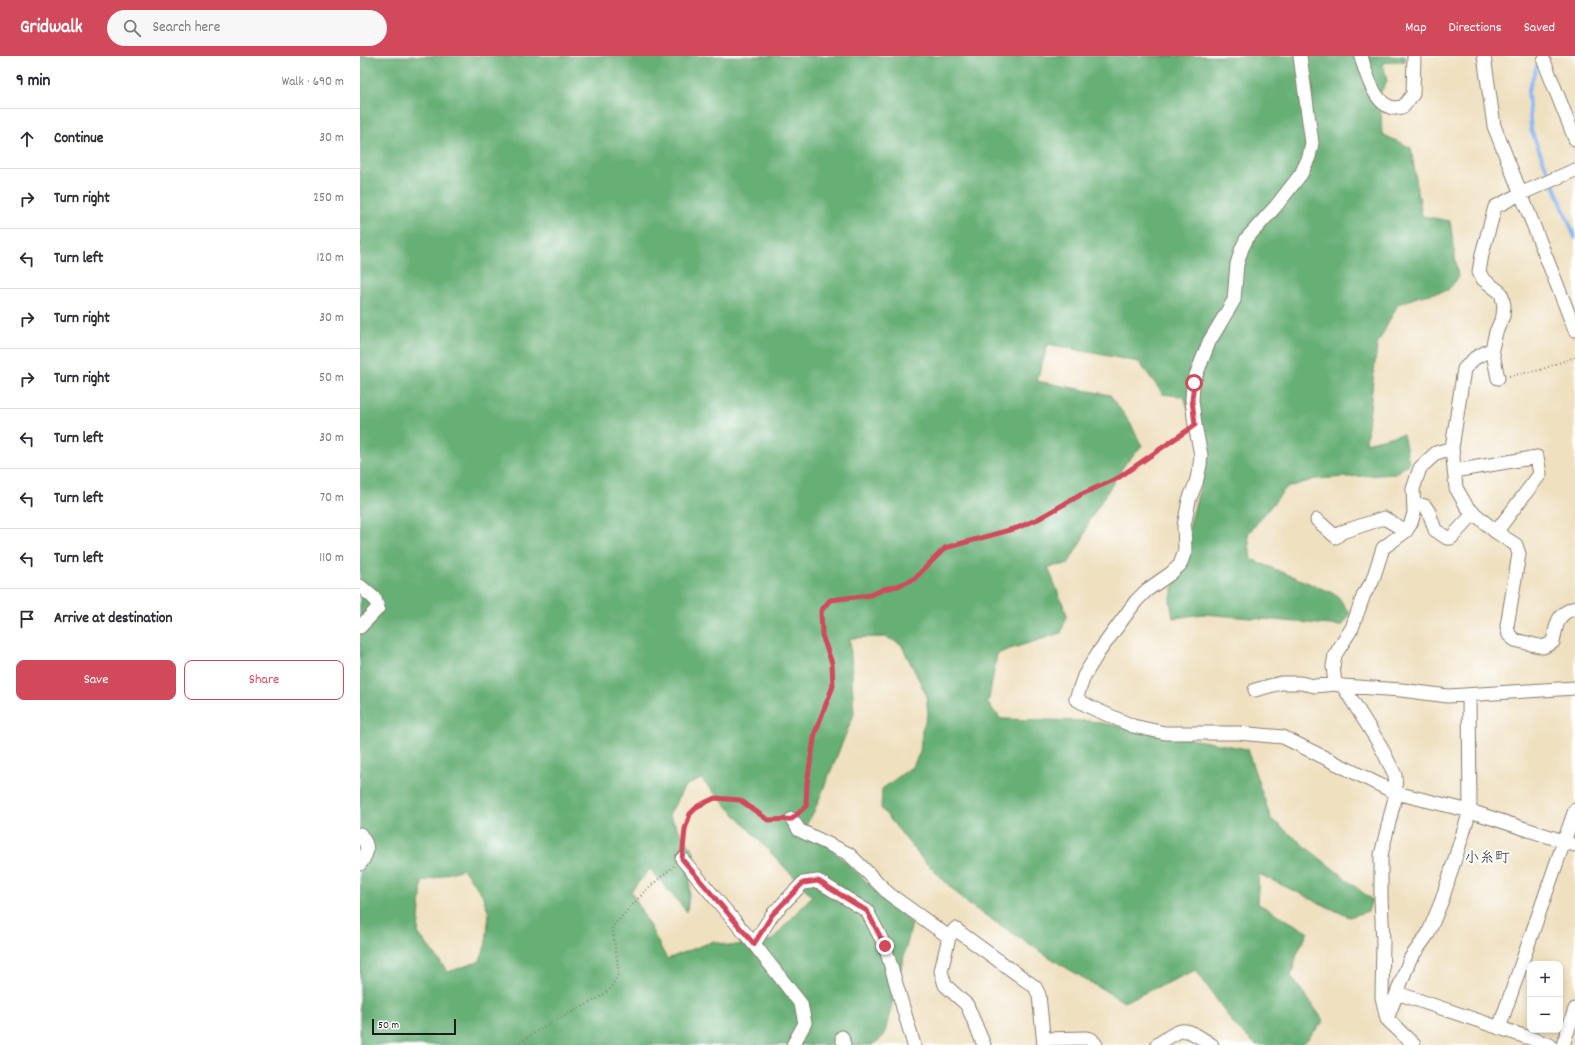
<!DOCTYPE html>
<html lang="en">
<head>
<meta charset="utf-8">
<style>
	body { margin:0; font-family:Dekko,"Klee One",sans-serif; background:#f7f7f7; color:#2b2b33 }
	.controls { position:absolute; right:12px; bottom:12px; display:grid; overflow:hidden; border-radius:8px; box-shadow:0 2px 6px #0003 }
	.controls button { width:36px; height:36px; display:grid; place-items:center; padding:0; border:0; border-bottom:1px solid #e1e1e2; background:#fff; color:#2b2b33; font:20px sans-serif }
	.scale { position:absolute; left:12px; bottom:10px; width:84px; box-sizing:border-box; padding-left:4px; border:2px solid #1c1c1c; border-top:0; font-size:11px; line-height:14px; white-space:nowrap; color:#1c1c1c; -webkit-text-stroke:3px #fff; paint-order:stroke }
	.stop { position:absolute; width:12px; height:12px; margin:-9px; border:3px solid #d1495b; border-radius:50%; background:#fff }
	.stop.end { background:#d1495b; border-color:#fff; box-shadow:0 1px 4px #0008 }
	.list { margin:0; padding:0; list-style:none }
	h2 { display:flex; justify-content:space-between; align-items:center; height:52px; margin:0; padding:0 16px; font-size:17px }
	h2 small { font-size:13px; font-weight:400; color:#7c7c81 }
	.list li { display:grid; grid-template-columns:26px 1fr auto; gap:12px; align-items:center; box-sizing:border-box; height:60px; padding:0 16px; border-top:1px solid #e1e1e2 }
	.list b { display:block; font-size:15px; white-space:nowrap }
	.list em { font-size:13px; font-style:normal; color:#7c7c81 }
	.actions { display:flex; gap:8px; padding:12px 16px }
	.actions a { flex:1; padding:9px 0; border:1px solid #d1495b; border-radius:8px; text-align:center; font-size:14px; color:#d1495b }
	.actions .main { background:#d1495b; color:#fff }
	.icon { flex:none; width:22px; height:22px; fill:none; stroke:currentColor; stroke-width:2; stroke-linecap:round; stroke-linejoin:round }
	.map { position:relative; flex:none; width:1215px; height:989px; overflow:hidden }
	header { display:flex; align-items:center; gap:24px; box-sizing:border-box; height:56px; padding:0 20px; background:#d1495b; color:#fff }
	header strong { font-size:19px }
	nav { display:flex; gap:22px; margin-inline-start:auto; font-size:14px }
	.search { width:280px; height:36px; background:#f7f7f7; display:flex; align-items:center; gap:10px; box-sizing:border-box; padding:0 14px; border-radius:22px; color:#7c7c81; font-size:15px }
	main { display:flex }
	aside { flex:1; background:#fff }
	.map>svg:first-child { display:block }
	.forest { fill:#66af75; stroke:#416648; fill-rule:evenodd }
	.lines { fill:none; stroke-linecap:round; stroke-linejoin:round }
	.stream { stroke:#88b8f4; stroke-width:3.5 }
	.minor-casing { stroke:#867e6e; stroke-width:15 }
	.path { stroke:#867e6e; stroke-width:2; stroke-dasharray:1 3; stroke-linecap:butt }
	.minor { stroke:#fff; stroke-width:13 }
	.route { stroke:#d1495b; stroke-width:5 }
	.labels { text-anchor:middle; stroke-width:4; stroke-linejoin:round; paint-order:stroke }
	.quarter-label { font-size:15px; fill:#1c1c1c; stroke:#fff }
</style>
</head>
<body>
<header>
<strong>Gridwalk</strong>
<div class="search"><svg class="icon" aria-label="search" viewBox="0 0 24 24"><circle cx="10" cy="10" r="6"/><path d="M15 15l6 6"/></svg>Search here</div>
<nav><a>Map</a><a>Directions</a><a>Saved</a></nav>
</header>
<main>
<aside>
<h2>9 min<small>Walk · 690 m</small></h2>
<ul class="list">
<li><svg class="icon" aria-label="ahead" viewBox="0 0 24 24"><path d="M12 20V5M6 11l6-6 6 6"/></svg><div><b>Continue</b></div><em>30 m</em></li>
<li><svg class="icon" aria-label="right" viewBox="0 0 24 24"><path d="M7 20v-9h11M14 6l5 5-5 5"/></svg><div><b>Turn right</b></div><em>250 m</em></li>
<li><svg class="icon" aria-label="left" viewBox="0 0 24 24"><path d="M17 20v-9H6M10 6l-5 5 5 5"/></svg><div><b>Turn left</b></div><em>120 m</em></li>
<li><svg class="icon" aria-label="right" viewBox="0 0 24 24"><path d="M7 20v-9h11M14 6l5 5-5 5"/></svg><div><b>Turn right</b></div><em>30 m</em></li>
<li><svg class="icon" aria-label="right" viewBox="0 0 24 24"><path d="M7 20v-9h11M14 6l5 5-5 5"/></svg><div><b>Turn right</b></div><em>50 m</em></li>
<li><svg class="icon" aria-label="left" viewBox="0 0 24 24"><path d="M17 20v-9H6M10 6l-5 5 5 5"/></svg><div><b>Turn left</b></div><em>30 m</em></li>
<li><svg class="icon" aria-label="left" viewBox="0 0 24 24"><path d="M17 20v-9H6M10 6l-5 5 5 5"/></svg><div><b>Turn left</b></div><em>70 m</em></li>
<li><svg class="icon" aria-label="left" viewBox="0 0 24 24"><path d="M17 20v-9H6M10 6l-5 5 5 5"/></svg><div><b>Turn left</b></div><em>110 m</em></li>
<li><svg class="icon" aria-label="arrive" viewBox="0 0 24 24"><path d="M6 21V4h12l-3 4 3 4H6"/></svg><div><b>Arrive at destination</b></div></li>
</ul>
<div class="actions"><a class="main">Save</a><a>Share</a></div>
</aside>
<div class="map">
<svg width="1215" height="989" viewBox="0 0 1215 989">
	<rect width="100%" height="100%" fill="#fff"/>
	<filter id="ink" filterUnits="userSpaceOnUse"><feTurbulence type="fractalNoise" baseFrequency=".025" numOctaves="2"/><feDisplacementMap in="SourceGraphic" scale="8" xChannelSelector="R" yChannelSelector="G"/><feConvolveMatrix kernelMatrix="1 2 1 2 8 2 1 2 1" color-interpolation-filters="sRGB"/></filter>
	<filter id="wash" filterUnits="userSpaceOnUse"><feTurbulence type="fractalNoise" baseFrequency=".012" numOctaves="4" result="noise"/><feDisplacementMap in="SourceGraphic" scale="16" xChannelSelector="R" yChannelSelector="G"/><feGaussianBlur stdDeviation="0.9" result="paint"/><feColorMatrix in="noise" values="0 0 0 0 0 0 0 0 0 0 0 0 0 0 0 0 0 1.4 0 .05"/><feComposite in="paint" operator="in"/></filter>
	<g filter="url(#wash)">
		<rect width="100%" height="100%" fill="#efe0c0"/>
		<!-- forest -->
		<path class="forest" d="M0,0H1045V5L1023,7L1027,25L1020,37L1022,78L1051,92L1062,160L1090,165L1098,222L1088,234L1057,241L1038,248L1017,289L1006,387L1043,378L1049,407L1035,418L955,423L926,432L888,478L891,503L977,539L990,558L982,570L844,558L813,562L810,545L847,404L824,341L803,338L779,306L688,288L677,325L750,339L770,367L782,390L765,408L729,465L723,482L708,508L688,511L707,559L701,577L647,594L637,598L628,648L641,663L730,665L887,693L911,763L1012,844L1008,855L989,861L899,818L897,847L948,876L937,898L931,920L964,965L942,989H896L875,970L836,914L764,946L700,908L608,848L563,804L521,752L522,733L553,710L560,696L562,674L568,658L566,638L541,588L526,581L490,582L494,658L454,756L446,769L552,868L524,980L512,989H0ZM341,723L452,840L412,884L369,890L354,885L307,903L271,835L290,813L327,856L334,796L309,759L325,730ZM103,813L122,838L129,858L126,887L120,905L88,916L58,877L62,826Z"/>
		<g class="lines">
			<!-- stream -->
			<path class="stream" d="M1180,0L1168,36L1171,74L1190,121
				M1193,127L1215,182"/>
		</g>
	</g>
	<g filter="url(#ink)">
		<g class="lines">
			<defs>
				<path id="minor" d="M940,0L952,87L949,101L941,118L916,150L887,182L882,192L877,208L874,244L849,286L833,327L832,344L835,369L841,399L840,409L836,427L829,444L824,470L825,495L820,509L810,518L787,534L776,545L738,597L724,620L716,643L730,651L773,670L805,677H878L923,681L1036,737L1110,755L1215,789
					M1001,0C1005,15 1015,50 1034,52C1037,52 1040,51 1043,51L1053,38L1054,0
					M1124,0L1134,70L1215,274
					M1184,5L1215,83
					M1215,114L1160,138L1135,151L1122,198L1119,216L1123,223L1141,237L1144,249L1143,260L1136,276L1132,293L1115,302L1104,313L1092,392L1096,432L1107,451L1136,476L1156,489L1159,498L1147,570L1149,579L1155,584L1183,591L1193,586C1197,568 1196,558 1215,552
					M1132,293L1138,322
					M1094,415L1177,401L1180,418L1136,476
					M1054,447L1065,450L1069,456L1075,474L1087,482H1091L1114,457
					M957,464L976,481L982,476L1024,462L1046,475
					M0,530L15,543L18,552L0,571
					M975,628L973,610L975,599L992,572L1004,538L1012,526L1023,492L1046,475L1051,467L1054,457L1053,433L1060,412L1076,397L1092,392
					M895,634L921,627H940L955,630L975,628L983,630
					M432,763L439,774L489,798L529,838L589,881
					M0,778C9,790 9,796 0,808
					M322,803L394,888L441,948L445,967L433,989
					M394,888L412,859L443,827L458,825L507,855L525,890L554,989
					M1037,937L1190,989
					M1027,963L1050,903L1068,878L1082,844L1110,755L1109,639
					M1139,972L1215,754
					M482,981L484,989
					M684,983L726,982L731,983L736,989
					M624,989L607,949L585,929L581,915L589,881L595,873L675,931L679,939L684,989
					M797,989C826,969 823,971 852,989
					M1054,989L1027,963L1022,941L1023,886L1021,841V799L1036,737L1035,719L1020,689L983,630L1041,634L1088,640L1215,632
					M1203,989L1215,953"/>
			</defs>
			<!-- minor casing -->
			<use href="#minor" class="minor-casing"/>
			<!-- path -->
			<path class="path" d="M1149,320L1180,314L1215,301
				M440,755L446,749L447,727L455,677L473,630L472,607L462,579L461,555L470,544L511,539L524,533L538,530L554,523L585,492L657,472L678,463L722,438L758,422L824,377
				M323,792C326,764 331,741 365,743C369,743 376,742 380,744C389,748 400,759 408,764H421
				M157,989L183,971L239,942L250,933L259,917L252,871L287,833L314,810"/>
			<!-- minor -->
			<use href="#minor" class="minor"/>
		</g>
	</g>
	<g class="lines" filter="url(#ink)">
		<!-- route -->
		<path class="route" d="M525,890L507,855L458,825L443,827L412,859L394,888L322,803L325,773L330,758L338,750L355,742L380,744L408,764L432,763L446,750L447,727L455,677L473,630L472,607L462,579L461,555L470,544L511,539L524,533L538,530L554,523L585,492L657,472L678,463L722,438L758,422L835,369L832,344L834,327"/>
	</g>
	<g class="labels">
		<!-- quarter labels -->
		<g class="quarter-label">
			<text x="1127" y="806">小糸町</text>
		</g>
	</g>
</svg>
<div class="controls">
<button>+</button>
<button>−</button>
</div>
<div class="scale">50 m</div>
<div class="stop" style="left:834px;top:327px"></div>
<div class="stop end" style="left:525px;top:890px"></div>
</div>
</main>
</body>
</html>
